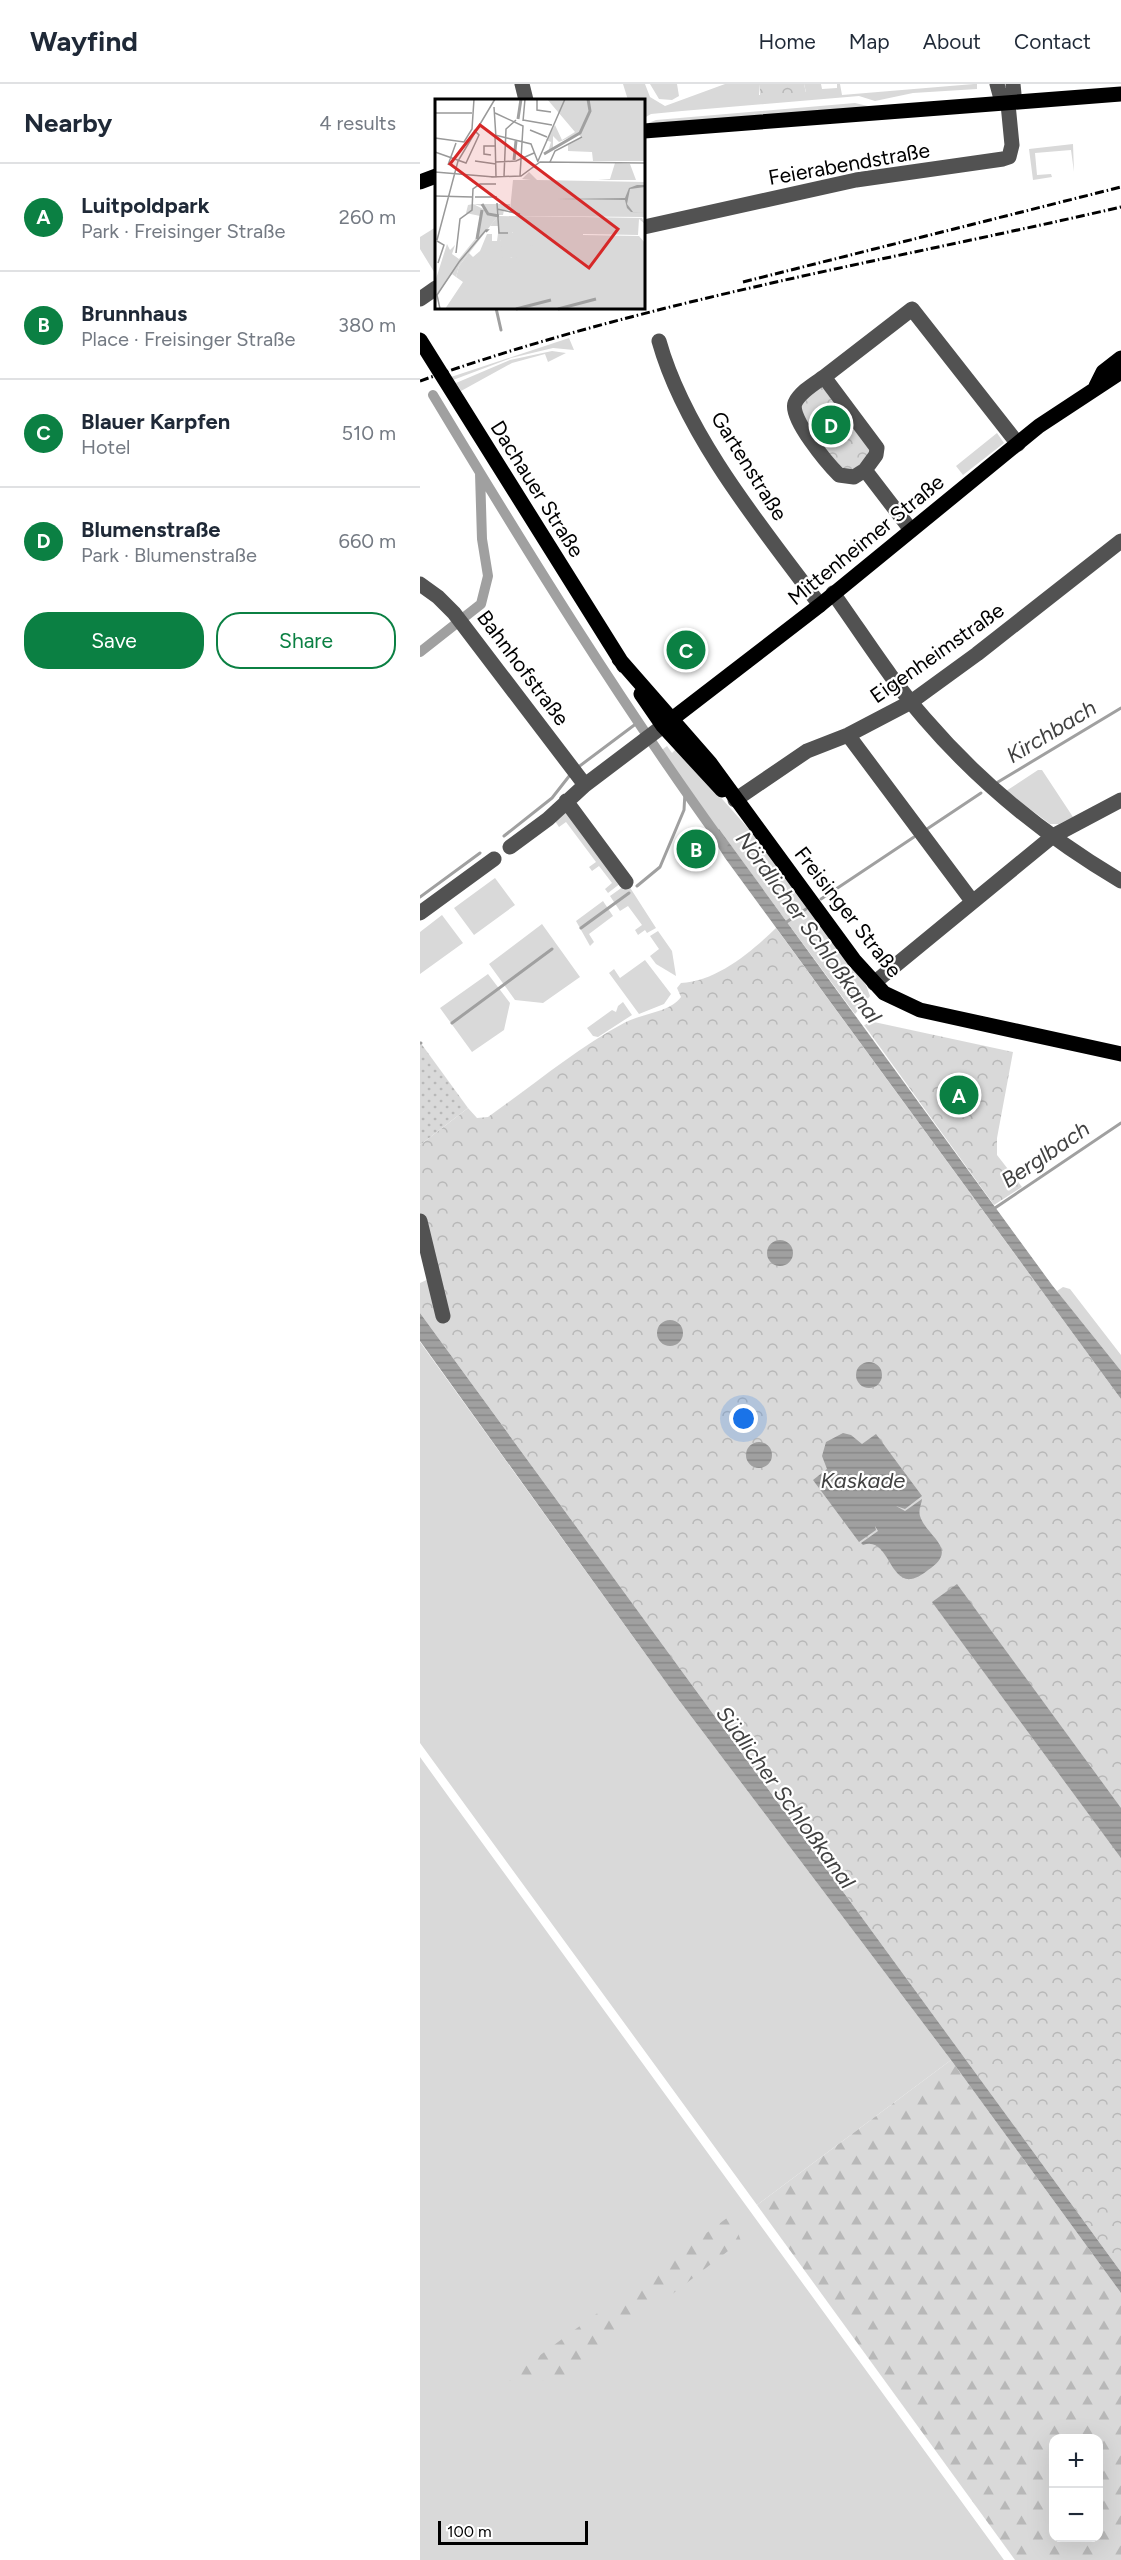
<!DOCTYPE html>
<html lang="en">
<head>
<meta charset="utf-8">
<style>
	body { margin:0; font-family:Figtree,sans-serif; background:#f6f6f7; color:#1f2937 }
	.controls { position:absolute; right:18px; bottom:18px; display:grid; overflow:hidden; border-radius:12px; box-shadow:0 6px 24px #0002 }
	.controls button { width:54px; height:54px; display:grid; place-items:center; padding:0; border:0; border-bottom:2px solid #e0e1e3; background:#fff; color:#1f2937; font:30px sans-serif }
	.scale { position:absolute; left:18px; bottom:15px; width:150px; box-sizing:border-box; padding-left:6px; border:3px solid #000; border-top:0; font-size:16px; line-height:21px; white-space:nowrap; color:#000; -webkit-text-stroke:4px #fff; paint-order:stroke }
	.you { position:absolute; left:324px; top:1335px; width:21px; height:21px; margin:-15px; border:4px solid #fff; border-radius:50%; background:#1a73e8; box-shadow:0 0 0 9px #1a73e833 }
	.badge { display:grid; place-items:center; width:39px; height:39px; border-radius:50%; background:#0b8043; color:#fff; font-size:20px; font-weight:700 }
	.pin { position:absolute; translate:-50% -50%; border:3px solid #fff; box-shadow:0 2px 6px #0006 }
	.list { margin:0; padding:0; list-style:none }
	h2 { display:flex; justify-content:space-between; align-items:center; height:78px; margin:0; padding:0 24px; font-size:26px }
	h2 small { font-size:20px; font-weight:400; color:#747a83 }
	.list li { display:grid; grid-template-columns:39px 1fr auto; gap:18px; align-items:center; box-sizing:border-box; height:108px; padding:0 24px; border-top:2px solid #e0e1e3 }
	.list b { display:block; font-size:22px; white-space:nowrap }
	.list p { margin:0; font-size:20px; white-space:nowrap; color:#747a83 }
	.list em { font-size:20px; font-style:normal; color:#747a83 }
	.actions { display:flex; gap:12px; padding:18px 24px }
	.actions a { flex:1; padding:14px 0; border:2px solid #0b8043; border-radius:24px; text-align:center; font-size:21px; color:#0b8043 }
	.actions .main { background:#0b8043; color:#fff }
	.map { position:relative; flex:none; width:701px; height:2476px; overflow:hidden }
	header { display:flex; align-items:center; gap:36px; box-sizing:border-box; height:84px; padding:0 30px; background:#fff; border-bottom:2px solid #e0e1e3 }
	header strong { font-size:28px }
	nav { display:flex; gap:33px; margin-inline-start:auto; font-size:21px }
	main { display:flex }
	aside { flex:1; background:#fff }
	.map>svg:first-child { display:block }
	.grass { fill:#d9d9d9 }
	.forest { fill:url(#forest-firs); fill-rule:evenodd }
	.park { fill:url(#park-crowns) }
	.garden { fill:url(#garden-dots) }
	.water { fill:url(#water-rules) }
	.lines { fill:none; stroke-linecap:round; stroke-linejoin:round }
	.stream { stroke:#a0a0a0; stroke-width:3 }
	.canal { stroke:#a0a0a0; stroke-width:10 }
	.minor { stroke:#525252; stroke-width:15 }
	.major { stroke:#000; stroke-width:15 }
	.rail { stroke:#000; stroke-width:3; stroke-dasharray:9 3 1.5 3; stroke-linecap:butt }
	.labels { text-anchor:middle; stroke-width:4.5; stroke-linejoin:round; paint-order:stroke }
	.street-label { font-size:21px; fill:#000; stroke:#fff }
	.water-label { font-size:22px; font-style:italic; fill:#414141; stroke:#fff }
	.inset-river { fill:none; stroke:#a0a0a0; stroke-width:3 }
	.inset-road { fill:none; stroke:#999; stroke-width:1.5 }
	.view { fill:#d62828; fill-opacity:0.15; stroke:#d62828; stroke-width:3 }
	.inset-edge { fill:none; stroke:#000; stroke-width:3 }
</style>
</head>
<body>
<header>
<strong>Wayfind</strong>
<nav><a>Home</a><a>Map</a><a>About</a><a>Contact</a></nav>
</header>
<main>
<aside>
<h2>Nearby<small>4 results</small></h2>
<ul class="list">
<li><span class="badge">A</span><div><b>Luitpoldpark</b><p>Park · Freisinger Straße</p></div><em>260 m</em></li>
<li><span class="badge">B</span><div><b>Brunnhaus</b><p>Place · Freisinger Straße</p></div><em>380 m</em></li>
<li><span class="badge">C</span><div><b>Blauer Karpfen</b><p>Hotel</p></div><em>510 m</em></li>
<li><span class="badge">D</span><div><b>Blumenstraße</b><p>Park · Blumenstraße</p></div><em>660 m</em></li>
</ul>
<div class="actions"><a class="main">Save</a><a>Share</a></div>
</aside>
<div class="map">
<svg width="701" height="2476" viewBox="0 0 701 2476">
	<defs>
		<pattern id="forest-firs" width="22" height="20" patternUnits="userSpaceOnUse" patternTransform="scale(1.5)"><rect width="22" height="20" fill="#d9d9d9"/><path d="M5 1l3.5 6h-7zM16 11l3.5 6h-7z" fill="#b8b8b8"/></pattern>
		<pattern id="park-crowns" width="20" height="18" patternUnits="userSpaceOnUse" patternTransform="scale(1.5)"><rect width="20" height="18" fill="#d9d9d9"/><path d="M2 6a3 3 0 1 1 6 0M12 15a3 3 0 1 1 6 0" fill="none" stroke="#b8b8b8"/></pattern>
		<pattern id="garden-dots" width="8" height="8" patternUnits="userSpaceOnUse" patternTransform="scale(1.5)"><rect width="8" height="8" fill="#d9d9d9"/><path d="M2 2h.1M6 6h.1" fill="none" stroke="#b8b8b8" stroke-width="1.8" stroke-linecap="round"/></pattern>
		<pattern id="water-rules" width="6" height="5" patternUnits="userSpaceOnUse" patternTransform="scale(1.5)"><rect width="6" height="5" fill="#a0a0a0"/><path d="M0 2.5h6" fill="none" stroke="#888"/></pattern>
	</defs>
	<rect width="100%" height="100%" fill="#fff"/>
	<!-- grass -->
	<path class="grass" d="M203,0H225L230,13L245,22L305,0H340L339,11L386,8L384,0H401L402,5L417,4V0H420L422,11L554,0H557V5L493,9L455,17L439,12L262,27L231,30L224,34V16H208Z
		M230,0H257L259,12L252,16L239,15Z
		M435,19L452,23L226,40L236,36Z
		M653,60L654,88L651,66L615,69L617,91L631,90L632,93L613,96L609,65Z
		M16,143V191L0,165V153Z
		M149,254L154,266L133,264L91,274L33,296L31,293Z
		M132,267L146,269L128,278L125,270L92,279L41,307L36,299L90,276Z
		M577,349L584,359L543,391L536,382Z
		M247,662L252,669L257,664L335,752L446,901L450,912L435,930L299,746L295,749L239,668Z
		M618,686H622L653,733L639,740H630L586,707Z
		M148,726L201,799L188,809L185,805L192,799L179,782L172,787L169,783L176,778L146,738L139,743L135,737Z
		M75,794L95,821L54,851L34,824Z
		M204,802H209L236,844L227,849L225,846L218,851L215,846L222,841L208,822L200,827L190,812Z
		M183,817L193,832L169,850L174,858L170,862L156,837Z
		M22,831L43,859L0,890V848Z
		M122,840L160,893L123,919L95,916L69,880Z
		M238,847L252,867L256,892L236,880L230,872L239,865L230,852Z
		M225,876L251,910L244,920L219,930L189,889L194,885L200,894Z
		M68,890L90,919L84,946L52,968L20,924Z
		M203,918L212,931L178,953L173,952L167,944L192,926L196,928L198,922Z
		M643,1203L650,1205L701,1271V1293L637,1207Z
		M0,1258L258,1615L531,1976L337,2121L0,1659Z
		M0,1673L31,1716L584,2476H0Z"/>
	<!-- forest -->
	<path class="forest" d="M531,1976L701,2209V2476H595L337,2121ZM634,2354H678V2454H634Z
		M311,2131L321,2157L141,2296L85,2297Z"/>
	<!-- park -->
	<path class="park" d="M340,0H384L386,9L340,15Z
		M400,300L451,367L437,385L424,386L416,379L379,330V319Z
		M356,844L701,1315V2188L0,1229V1199L11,1194L0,1147V1061L48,1024L57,1034L68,1033C112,1002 156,965 204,939C220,930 251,928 261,913L257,904L261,899C297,897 331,868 356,844Z
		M454,938L593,968L577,1054V1071L602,1103L574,1121L444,941Z"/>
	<!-- garden -->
	<path class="garden" d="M0,958L48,1024L0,1061Z"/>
	<!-- water -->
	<path class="water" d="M299,745L632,1201L701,1287V1315L305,774L291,752Z
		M347 1169a13 13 0 1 1 26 0a13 13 0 1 1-26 0Z
		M0,1229L701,2188V2209L531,1976L258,1615L0,1257Z
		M237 1249a13 13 0 1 1 26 0a13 13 0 1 1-26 0Z
		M436 1291a13 13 0 1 1 26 0a13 13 0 1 1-26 0Z
		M423,1349L431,1351L442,1360L456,1350L502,1412L485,1425L476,1422L485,1427L502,1415C502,1419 498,1425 500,1432C507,1453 538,1464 511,1484C504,1489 498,1494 491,1495C469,1498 468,1452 443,1461L441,1459L458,1447L455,1442L456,1446L439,1458L393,1396L407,1385L402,1372L406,1358Z
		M326 1371a13 13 0 1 1 26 0a13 13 0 1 1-26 0Z
		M537,1500L701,1724V1774L512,1518Z"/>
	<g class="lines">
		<!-- stream -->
		<path class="stream" d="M76,224L81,246
			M157,684L217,639
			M578,698L701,624
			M507,745L561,709
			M84,752L132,714L150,691
			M217,802L240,783L264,726L265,708
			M0,813L60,769
			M401,815L494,753
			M365,839L386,825
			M161,844L209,809
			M32,939L132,865
			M0,959H1
			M572,1126L701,1039"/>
		<!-- canal -->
		<path class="canal" d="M13,311C105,464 198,615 303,760
			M0,568L61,520L68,492L62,455L60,389"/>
		<!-- minor -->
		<path class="minor" d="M102,0L106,16
			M577,0L580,11L588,20
			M588,20L594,10L593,0
			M224,143L436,96L583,75L589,73L592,61L588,20
			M0,215L16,204
			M239,257C265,350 342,444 400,521
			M404,293C394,300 380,308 375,319C369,334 408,380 419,391L434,393L445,386L491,446
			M445,386L456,371L457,364L404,293L492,225L598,360
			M0,500L18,513L34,529L165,701
			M413,509C443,551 471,596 505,635C560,699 628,754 701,797
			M428,651L552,817
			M315,716L387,667L428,651L491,618L557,570L701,457
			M146,717L206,798
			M90,763L128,735L165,701L243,642
			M0,829L74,775
			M454,899L633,752L701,716
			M0,1137L23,1232"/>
		<!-- major -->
		<path class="major" d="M224,47L701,10
			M0,98L16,92
			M0,256L204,582
			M676,302L683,288L701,274
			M199,575L290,679L434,876L464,909L500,926L701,970
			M221,610L243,642L302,706
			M243,642L400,521L619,342L701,288"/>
		<!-- rail -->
		<path class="rail" d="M323,198L701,103
			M0,297C227,216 467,177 701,123"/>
	</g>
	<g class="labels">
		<!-- street labels -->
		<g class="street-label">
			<text transform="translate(429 80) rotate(-10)" y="7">Feierabendstraße</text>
			<text transform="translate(329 382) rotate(58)" y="7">Gartenstraße</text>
			<text transform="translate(117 405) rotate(58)" y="7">Dachauer Straße</text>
			<text transform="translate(446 456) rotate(-39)" y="7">Mittenheimer Straße</text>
			<text transform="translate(517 569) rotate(-35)" y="7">Eigenheimstraße</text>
			<text transform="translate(103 584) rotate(53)" y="7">Bahnhofstraße</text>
			<text transform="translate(428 828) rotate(52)" y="7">Freisinger Straße</text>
		</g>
		<!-- water labels -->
		<g class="water-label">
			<text transform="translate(631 647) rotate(-31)" y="8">Kirchbach</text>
			<text transform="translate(389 843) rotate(54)" y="8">Nördlicher Schloßkanal</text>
			<text transform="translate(625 1070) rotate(-34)" y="8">Berglbach</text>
			<text x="443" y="1404">Kaskade</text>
			<text transform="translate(366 1713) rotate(54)" y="8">Südlicher Schloßkanal</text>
		</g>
	</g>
	<!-- overview -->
	<g transform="translate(15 15)">
		<rect width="210" height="210" fill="#fff"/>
		<path d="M180,64L195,65L201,81H163L175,80ZM63,117L148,118V136L204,137L210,144V210H10L28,183L21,178L24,167L34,154L38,158L45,152L52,135H57V142H62L64,127H55ZM84,130V135H96L93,147L76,159L65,141Z" fill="#d9d9d9" fill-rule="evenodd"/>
		<path d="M112,0H210V62H158L157,53L133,52V46L147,39L143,35L124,43L118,37V48H123L113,53L116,43L111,41L120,26L127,41L140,33ZM38,105L63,117L24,167L21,178L17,175L0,198V183L12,145L15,151L20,146L17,155L24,160L41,139L45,117L31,114L33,106ZM148,118L207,119L210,125L204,120L203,136L148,135Z" fill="#d9d9d9"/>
		<path d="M94,73L102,81L210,83V118L82,117L75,111L78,81H96L87,80ZM78,130H84V135H101L100,146L93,147V158L68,159L64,134H78Z" fill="#d9d9d9"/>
		<path d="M38,105H75V111H69L68,116H56L47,107Z" fill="#d9d9d9"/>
		<path d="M202,86H210V88L195,90L192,105L198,113L210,114L196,113L192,109L190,101L122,100L190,99L194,89Z" fill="#a0a0a0"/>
		<path class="inset-river" d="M83,20L86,0M109,55L145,34L155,12L153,0M79,61L81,42M47,105L53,115L64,117M42,140L47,111M81,210L116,201M123,210L161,200"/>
		<path class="inset-road" d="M102,0V11L116,13M59,8L61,39M0,14H37M60,14L88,27L85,77M88,21L117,26M88,22L90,0M95,31L112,38M60,36L96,45L103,63M60,36L61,78M0,39L29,43L37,30L39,0M0,53L31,64L44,36L39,31M56,56L49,55V47H61M40,62L61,65M103,62L130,0M61,63L81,62L99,54M115,63L120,52L147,38M13,66L21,44M0,73L59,78M69,77L71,30L81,21M56,78L86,77L105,63L210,64M0,97L37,98M40,98H62M62,104L64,134H73M62,110L85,115M2,141L23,62L60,0M2,142L9,146L3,164M21,154L25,120L37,111L38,90L45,85H61M5,210L2,196L24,163L51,131H53L51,133"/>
		<path class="view" d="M45,26L183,130L154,169L15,65Z"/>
		<rect width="210" height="210" class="inset-edge"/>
	</g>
</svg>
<div class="controls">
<button>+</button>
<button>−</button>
</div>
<div class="scale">100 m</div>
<div class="you"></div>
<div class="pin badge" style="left:539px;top:1011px">A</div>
<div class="pin badge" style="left:276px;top:765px">B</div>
<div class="pin badge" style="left:266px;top:566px">C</div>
<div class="pin badge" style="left:411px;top:341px">D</div>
</div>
</main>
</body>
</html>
